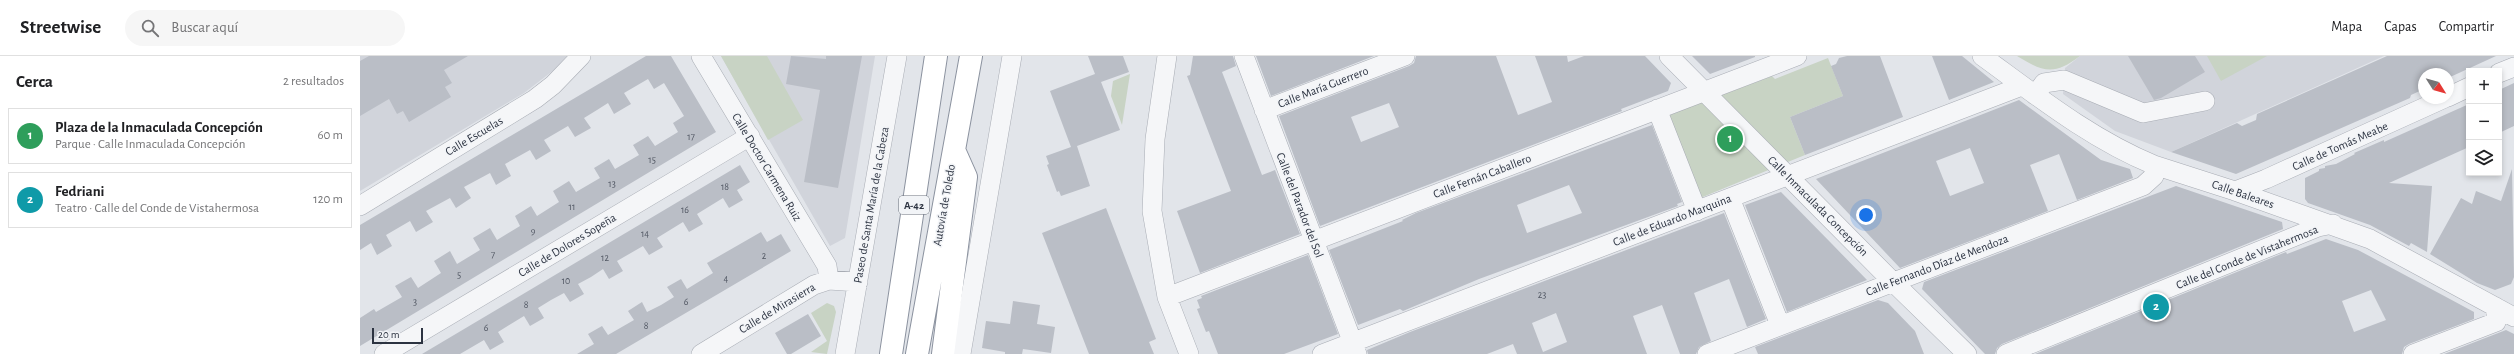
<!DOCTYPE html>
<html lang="es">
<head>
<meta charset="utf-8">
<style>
	body { margin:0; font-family:"Alegreya Sans",sans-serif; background:#f6f6f6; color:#202124 }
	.controls { position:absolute; right:12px; top:12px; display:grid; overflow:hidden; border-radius:0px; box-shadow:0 2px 6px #0003 }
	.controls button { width:36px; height:36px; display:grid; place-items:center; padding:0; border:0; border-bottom:1px solid #e0e0e0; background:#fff; color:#202124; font:20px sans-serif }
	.compass { position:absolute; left:2058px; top:12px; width:36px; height:36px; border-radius:50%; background:#fff; box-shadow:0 2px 6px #0003; rotate:127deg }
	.scale { position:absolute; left:12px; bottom:10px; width:51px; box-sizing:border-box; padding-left:4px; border:2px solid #2c3341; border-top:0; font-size:11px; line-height:14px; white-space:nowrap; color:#2c3341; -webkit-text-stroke:3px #f2f4f7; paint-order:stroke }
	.you { position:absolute; left:1506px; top:159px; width:14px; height:14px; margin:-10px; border:3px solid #fff; border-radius:50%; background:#1a73e8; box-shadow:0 0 0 6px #1a73e833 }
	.badge { display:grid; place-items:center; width:26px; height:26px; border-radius:50%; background:#2563eb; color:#fff; font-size:13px; font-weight:700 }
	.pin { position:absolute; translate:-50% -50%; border:2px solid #fff; box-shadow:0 1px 4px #0006 }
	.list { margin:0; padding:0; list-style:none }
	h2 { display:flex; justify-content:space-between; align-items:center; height:52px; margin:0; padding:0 16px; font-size:17px }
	h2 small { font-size:13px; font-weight:400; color:#757577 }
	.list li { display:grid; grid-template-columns:26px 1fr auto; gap:12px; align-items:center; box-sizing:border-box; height:56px; margin:0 8px 8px; padding:0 8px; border:1px solid #e0e0e0; border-radius:0px }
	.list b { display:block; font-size:15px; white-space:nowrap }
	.list p { margin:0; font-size:13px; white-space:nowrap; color:#757577 }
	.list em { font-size:13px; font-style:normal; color:#757577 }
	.icon { flex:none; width:22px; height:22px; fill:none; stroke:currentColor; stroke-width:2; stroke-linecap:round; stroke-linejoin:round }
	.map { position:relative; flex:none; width:2154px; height:298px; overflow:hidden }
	header { display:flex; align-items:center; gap:24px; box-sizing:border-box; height:56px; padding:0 20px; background:#fff; border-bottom:1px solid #e0e0e0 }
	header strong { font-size:19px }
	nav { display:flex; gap:22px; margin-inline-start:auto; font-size:14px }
	.search { width:280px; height:36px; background:#f6f6f6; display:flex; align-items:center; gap:10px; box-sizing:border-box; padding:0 14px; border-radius:22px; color:#757577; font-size:15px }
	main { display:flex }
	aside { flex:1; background:#fff }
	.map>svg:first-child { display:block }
	.built { fill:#d1d4db }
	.green { fill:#c8d3c4 }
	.building { fill:#babec6; fill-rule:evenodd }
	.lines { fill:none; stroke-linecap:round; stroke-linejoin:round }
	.minor-casing { stroke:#a8acb4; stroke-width:20 }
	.highway-casing { stroke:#8b929f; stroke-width:24 }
	.minor { stroke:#f5f6f8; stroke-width:19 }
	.highway { stroke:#fff; stroke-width:22 }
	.labels { text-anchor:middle; stroke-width:3; stroke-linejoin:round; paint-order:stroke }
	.number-label { font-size:10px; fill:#505662 }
	.shield { fill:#f2f4f7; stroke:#676d78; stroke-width:1 }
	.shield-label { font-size:11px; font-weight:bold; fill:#2c3341 }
	.street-label { font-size:12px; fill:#2c3341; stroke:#f2f4f7 }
</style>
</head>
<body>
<header>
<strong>Streetwise</strong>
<div class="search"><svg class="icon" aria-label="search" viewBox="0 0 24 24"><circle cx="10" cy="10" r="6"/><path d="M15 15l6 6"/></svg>Buscar aquí</div>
<nav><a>Mapa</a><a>Capas</a><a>Compartir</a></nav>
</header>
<main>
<aside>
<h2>Cerca<small>2 resultados</small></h2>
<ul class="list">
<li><span class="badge" style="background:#2e9e5b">1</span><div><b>Plaza de la Inmaculada Concepción</b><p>Parque · Calle Inmaculada Concepción</p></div><em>60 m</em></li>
<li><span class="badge" style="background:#0f9aa8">2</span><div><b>Fedriani</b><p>Teatro · Calle del Conde de Vistahermosa</p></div><em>120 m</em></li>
</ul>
</aside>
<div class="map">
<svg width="2154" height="298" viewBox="0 0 2154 298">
	<rect width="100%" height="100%" fill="#e2e5ea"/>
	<!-- built -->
	<path class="built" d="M0,0H208L203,7L164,37L0,135Z
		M361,0H515L485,182L470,190Z
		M1720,0H2024L1811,96L1755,75L1703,38L1705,12Z"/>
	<!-- green -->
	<path class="green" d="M361,0H407L443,64L408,84Z
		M1657,0H1720C1694,20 1683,16 1657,0Z
		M1847,0H1907L1861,25Z
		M1468,2L1483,40L1430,61L1445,99L1333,145L1301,62L1412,20L1415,23Z
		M770,18L762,69L751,40L753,25Z
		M467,247L474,250L476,256L467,298L451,296L467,285L451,257Z"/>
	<!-- building -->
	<path class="building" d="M9,0H108L84,14L92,27L85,31L91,41L49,66L43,55L37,58L29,43L0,60V5Z
		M286,0H311L356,76L0,290V262L14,253L16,256L42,241L35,230L51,221L58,232L81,217L74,205L90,195L97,208L120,194L113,182L130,172L137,184L160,170L155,160L171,150L177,160L199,146L193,135L209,125L216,136L240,122L234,112L249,103L255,113L279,99L273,89L288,80L295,90L318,76L313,67L324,60L304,27L294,33L288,23L264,37L271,48L254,58L248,47L237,54L224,62L231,72L215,81L208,70L184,84L191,95L176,104L170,94L145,108L151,120L136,129L130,117L104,131L111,142L96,152L90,142L66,155L73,166L56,176L50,165L26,179L32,190L17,199L11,187L0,194V169Z
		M431,0L466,3V0H502L478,132L444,126L460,34L426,28Z
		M728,0H763L769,16L741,26L760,74L717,90L730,130L701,140L699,135L697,136L687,109L689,108L686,100L711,91L690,35L735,18Z
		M833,0H873L876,10L862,16L902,119L915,114L940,178L840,217L817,155L871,135L827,20L830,19Z
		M896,0H1014L911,40Z
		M1056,0H1136L1158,59L1192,46L1175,0H1207L1208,6L1224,0H1285L1311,27L1308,35L1261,53L1262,55L960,170L919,60L1049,10L1054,7ZM1029,47L1039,71L1001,86L991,61Z
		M1332,0H1395V1L1350,18Z
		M1487,0H1520L1543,61L1445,99L1430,61L1483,40L1471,10L1476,8L1479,2Z
		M1572,0H1602L1634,26L1589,44Z
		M1768,0H1835L1845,16L1801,42L1794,44Z
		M2027,0H2136L2088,22V18H2064V33L2051,39L2050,42L1876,118L1811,96L1877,67L1882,70L1896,64L1897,58Z
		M2154,27V70L2139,77V34Z
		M1659,44L1741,104L1770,113L1773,122L1717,144L1699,98L1670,109L1688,155L1540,212L1456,123ZM1610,92L1624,127L1590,140L1576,105Z
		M2109,48V91L2029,127L2072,130L2067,196L2051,187L2049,190L2010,169L1948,147L1945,143V122L1959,115V113L1965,112V110L1976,108L1995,98L1994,97L2024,84V86Z
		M1292,69L1322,146L1317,148L1318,150L1119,223L1043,255L1040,253L998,269L969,194L1043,165L1042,164L1056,157ZM1209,129L1222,157L1167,177L1157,149Z
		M380,109L390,126L377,134L383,144L369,152L363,142L337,158L343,168L329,176L323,166L297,182L303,191L289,199L283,190L257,205L263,215L249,223L243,213L231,221L218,228L224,238L210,246L204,237L191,244L178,252L184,262L170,270L164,260L138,276L144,286L130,294L124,284L100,298H62Z
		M2152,113L2154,221L2151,228L2135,234L2117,227L2070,198L2101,142L2112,148L2116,135L2141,145Z
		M1816,130L1922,166L1923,173L1642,288L1637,292L1635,298H1625L1562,233L1564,226Z
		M1421,136L1472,188L1507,224L1427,256L1385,149Z
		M746,152L796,283L789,286L794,298H729L682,177Z
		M1364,157L1406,263L1387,271L1369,223L1334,237L1351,285L1339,291L1336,298H1320L1302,249L1273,260L1287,298H1157L1153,288L1127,298H1008L1007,294L1050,276ZM1196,257L1207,286L1183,296L1172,267Z
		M401,176L407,186L421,178L431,195L256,298H217L234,288L228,278L242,270L248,279L274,264L268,255L282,246L287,256L301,249L314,241L307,231L321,223L327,233L353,217L347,207Z
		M1966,183L1998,194L2088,242L2114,256V263L2049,288L2044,291L2042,298H1675L1926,196L1927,198ZM2011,234L2026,264L1994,276L1982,245Z
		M948,199L978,278L924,298H858L849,275L846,276L837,253L840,252L837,244L842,242L841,240Z
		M1518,244L1528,247L1555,275L1564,298H1398L1395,291Z
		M653,245L680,249L677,268L695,271L691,297L663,293L662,298H645V296L622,292L626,265L650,268Z
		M448,258L461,280L431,298H427L415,277Z
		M2146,274L2154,278V298H2084Z"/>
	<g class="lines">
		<defs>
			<path id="minor" d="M341,0L467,210L469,224
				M807,0L795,83L792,155L807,241L829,298
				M884,0L997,298
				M1309,0L1532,225L1607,298
				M1622,0C1677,40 1731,83 1794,109L1875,135L2010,183L2154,261
				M2139,17L2154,11
				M1675,39L1684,27L1704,24L1783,57L1845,45
				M2088,41L2109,31
				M1297,53L1337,155
				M904,54L1045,0
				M1875,135L1906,123L2085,42
				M1370,142L1420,269
				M0,150L175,43L193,29L221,0
				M807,241L1437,0
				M24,298L390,80
				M341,298L454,229L469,224L498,226
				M485,298L537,0
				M601,298L652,0
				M962,298L1662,30
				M1347,298L1783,130L1794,120V109
				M1646,298L1958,171L1973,168
				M2053,298L2136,266V251"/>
			<path id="highway" d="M531,298L576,0
				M557,298L611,0
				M583,298L606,121L594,94"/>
		</defs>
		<!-- minor casing -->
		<use href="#minor" class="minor-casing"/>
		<!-- highway casing -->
		<use href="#highway" class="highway-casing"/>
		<!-- minor -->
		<use href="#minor" class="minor"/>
		<!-- highway -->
		<use href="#highway" class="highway"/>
	</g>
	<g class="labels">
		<!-- number labels -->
		<g class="number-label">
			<text x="331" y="84">17</text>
			<text x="292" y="107">15</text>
			<text x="252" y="131">13</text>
			<text x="365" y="134">18</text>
			<text x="212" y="154">11</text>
			<text x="325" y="157">16</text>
			<text x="173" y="178">9</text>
			<text x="285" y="181">14</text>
			<text x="133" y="202">7</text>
			<text x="404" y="203">2</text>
			<text x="245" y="205">12</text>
			<text x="99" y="222">5</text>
			<text x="366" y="226">4</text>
			<text x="206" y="228">10</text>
			<text x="1182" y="242">23</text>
			<text x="55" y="249">3</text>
			<text x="326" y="249">6</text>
			<text x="166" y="252">8</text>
			<text x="286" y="273">8</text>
			<text x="126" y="275">6</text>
		</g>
		<!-- shield labels -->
		<rect class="shield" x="539" y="140" width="30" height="18" rx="3"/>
		<g class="shield-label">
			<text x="554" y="153">A-42</text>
		</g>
		<!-- street labels -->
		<g class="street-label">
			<text transform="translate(963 31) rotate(-21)" y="4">Calle María Guerrero</text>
			<text transform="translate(114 80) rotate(-31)" y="4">Calle Escuelas</text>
			<text transform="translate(1980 90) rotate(-24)" y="4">Calle de Tomás Meabe</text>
			<text transform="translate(407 111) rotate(59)" y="4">Calle Doctor Carmena Ruiz</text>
			<text transform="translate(1122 120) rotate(-21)" y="4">Calle Fernán Caballero</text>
			<text transform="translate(1883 138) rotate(19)" y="4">Calle Baleares</text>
			<text transform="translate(511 149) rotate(-80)" y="4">Paseo de Santa María de la Cabeza</text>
			<text transform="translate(584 149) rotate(-80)" y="4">Autovía de Toledo</text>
			<text transform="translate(940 149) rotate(69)" y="4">Calle del Parador del Sol</text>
			<text transform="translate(1458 150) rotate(45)" y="4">Calle Inmaculada Concepción</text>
			<text transform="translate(1312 164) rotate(-21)" y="4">Calle de Eduardo Marquina</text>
			<text transform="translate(207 189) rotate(-31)" y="4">Calle de Dolores Sopeña</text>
			<text transform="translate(1887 201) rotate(-22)" y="4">Calle del Conde de Vistahermosa</text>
			<text transform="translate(1577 209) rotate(-21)" y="4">Calle Fernando Díaz de Mendoza</text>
			<text transform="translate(417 252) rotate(-31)" y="4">Calle de Mirasierra</text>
		</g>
	</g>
</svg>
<div class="controls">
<button>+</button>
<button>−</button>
<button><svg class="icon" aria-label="layers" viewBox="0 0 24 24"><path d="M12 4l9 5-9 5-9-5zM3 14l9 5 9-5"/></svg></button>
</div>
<svg class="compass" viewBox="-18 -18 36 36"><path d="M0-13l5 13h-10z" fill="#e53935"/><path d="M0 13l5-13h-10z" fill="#757577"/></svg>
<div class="scale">20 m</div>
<div class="you"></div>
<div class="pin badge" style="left:1370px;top:83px;background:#2e9e5b">1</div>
<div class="pin badge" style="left:1796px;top:251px;background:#0f9aa8">2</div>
</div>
</main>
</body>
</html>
